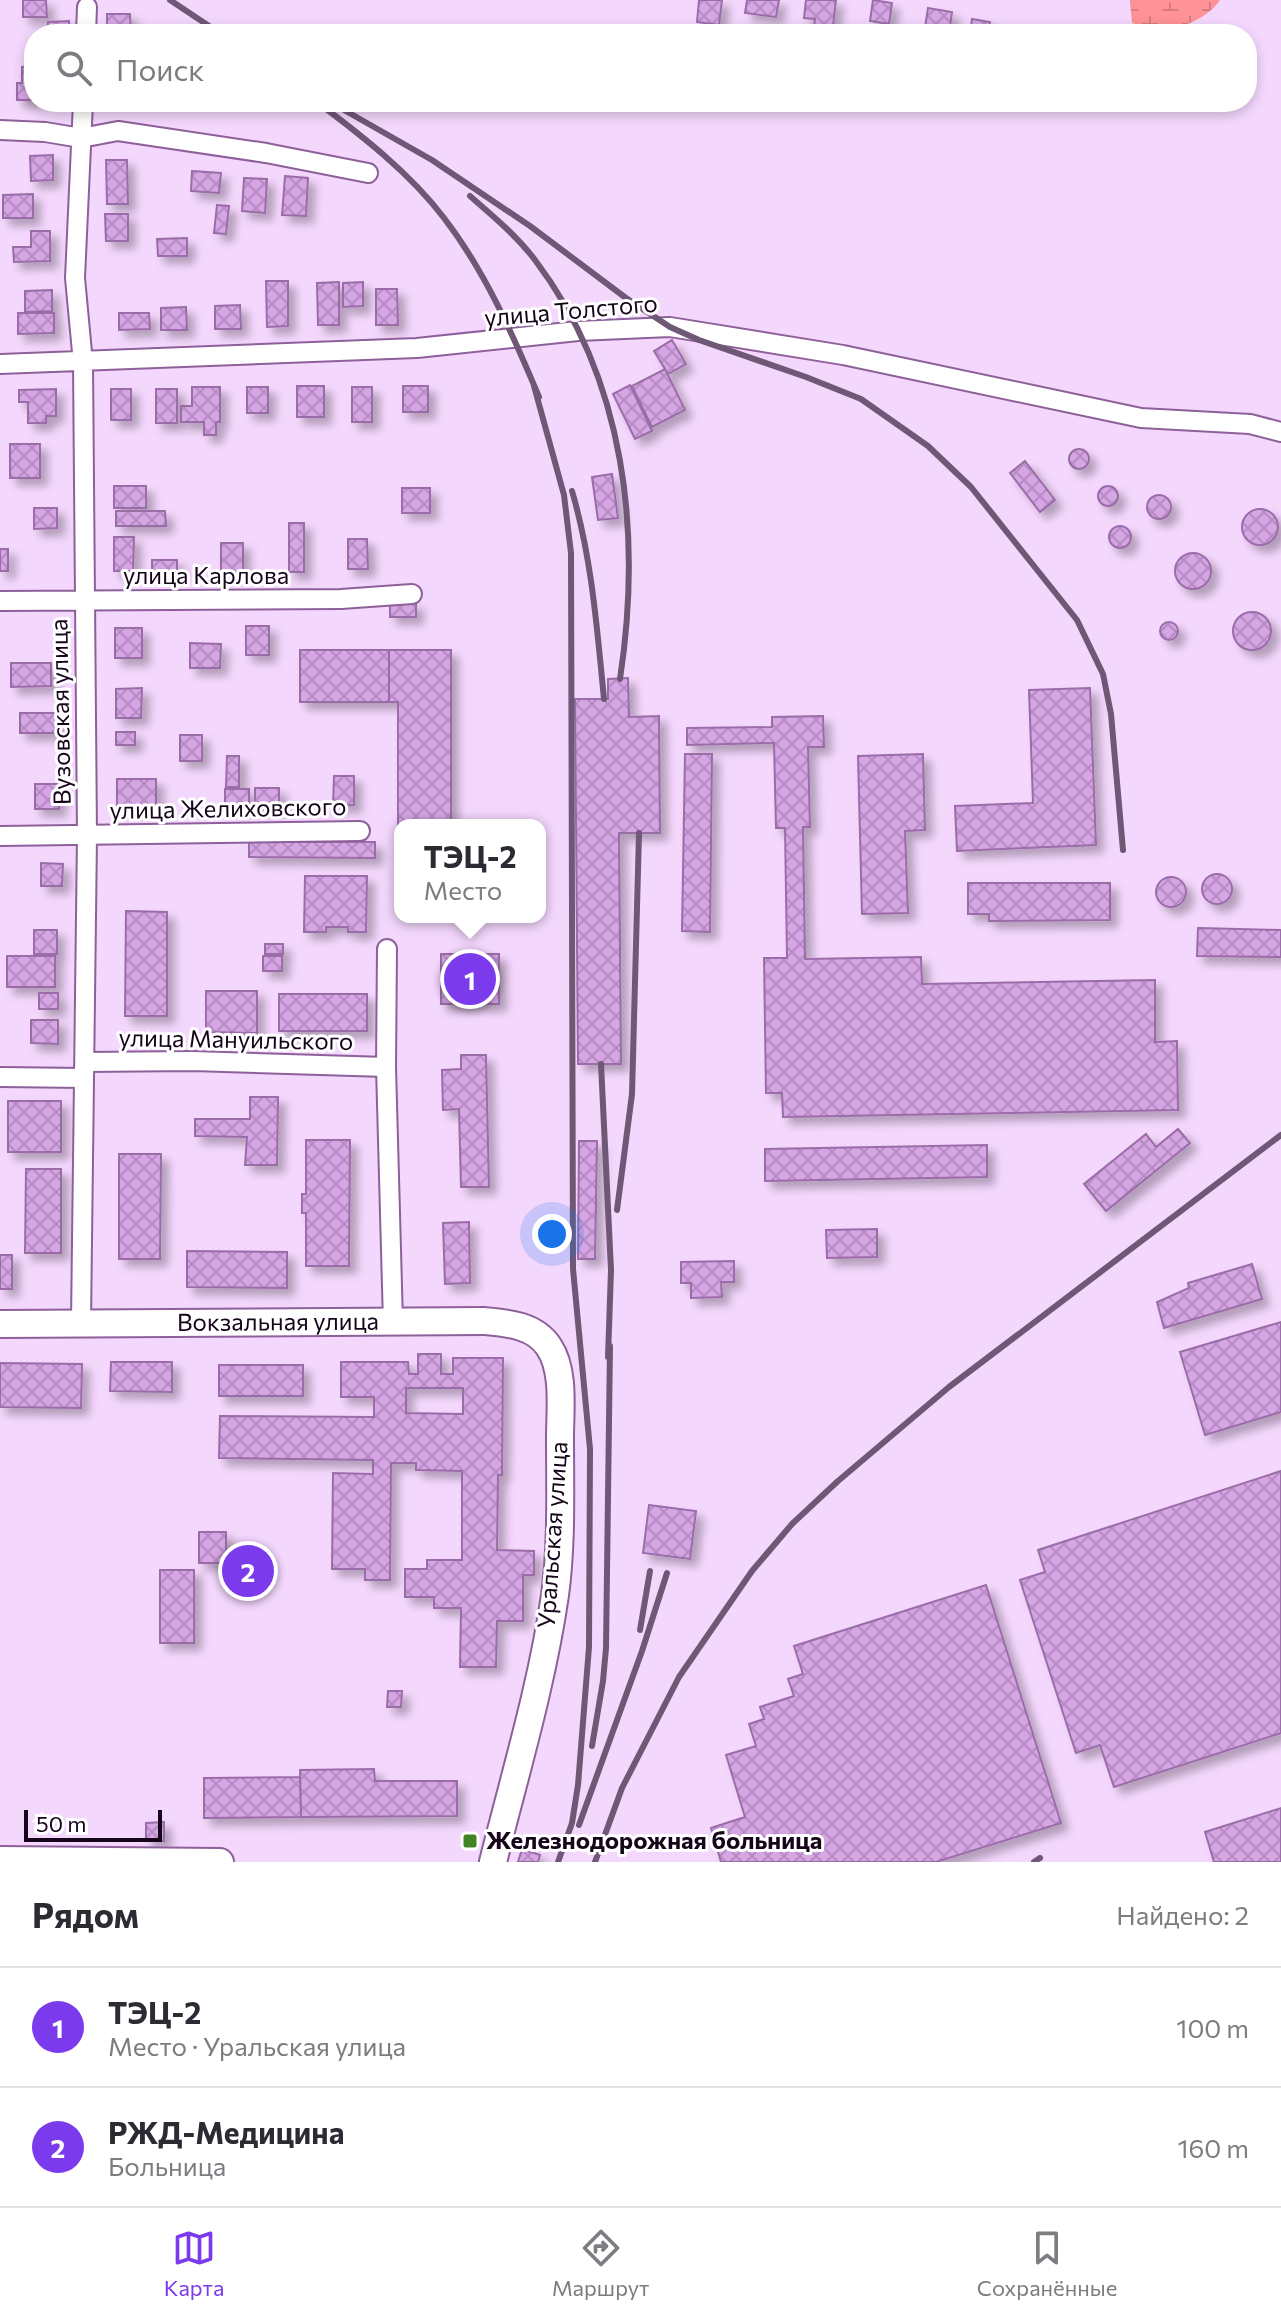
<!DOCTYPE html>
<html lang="ru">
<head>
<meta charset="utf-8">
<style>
	body { margin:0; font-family:Commissioner,sans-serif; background:#f7f7f7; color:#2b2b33 }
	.scale { position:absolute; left:24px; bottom:20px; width:138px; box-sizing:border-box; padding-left:8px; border:4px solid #15041a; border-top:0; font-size:22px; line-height:28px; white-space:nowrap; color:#15041a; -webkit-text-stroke:6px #fff; paint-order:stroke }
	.you { position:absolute; left:552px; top:1234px; width:28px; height:28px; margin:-20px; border:6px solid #fff; border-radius:50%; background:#1a73e8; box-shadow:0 0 0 12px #1a73e833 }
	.badge { display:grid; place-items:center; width:52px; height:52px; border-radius:50%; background:#7c3aed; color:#fff; font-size:26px; font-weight:700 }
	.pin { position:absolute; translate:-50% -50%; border:4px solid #fff; box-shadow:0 2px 8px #0006 }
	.popup { position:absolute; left:394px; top:819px; width:152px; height:104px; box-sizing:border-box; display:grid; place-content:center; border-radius:16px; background:#fff; filter:drop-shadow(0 2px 6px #0005); font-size:26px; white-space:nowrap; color:#7c7c81 }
	.popup b { font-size:30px; color:#2b2b33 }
	.popup::after { content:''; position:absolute; left:50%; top:100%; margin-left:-16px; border:16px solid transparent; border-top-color:#fff }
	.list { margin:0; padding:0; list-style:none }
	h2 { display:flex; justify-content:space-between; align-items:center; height:104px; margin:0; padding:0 32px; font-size:34px }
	h2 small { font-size:26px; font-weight:400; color:#7c7c81 }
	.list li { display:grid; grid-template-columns:52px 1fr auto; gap:24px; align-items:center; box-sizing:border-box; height:120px; padding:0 32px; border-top:2px solid #e1e1e2 }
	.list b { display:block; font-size:30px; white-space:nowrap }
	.list p { margin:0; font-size:26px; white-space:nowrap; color:#7c7c81 }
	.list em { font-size:26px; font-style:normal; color:#7c7c81 }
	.icon { flex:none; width:44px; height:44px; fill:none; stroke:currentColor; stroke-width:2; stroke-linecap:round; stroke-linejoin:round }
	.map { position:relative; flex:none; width:1281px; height:1862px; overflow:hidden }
	.search { position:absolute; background:#fff; box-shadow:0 4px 12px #0003; left:24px; right:24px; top:24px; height:88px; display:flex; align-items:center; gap:20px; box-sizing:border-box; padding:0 28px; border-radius:32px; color:#7c7c81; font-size:30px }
	.sheet { height:344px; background:#fff }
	nav { display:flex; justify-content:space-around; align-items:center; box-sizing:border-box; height:112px; border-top:2px solid #e1e1e2; background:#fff; font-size:22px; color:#7c7c81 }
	nav a { display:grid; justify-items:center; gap:4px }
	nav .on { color:#7c3aed }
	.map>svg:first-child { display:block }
	.wetland { fill:url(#wetland-marsh) }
	.building { fill:url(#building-cross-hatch); stroke:#9b6da8; stroke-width:2; fill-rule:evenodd; filter:url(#shadow) }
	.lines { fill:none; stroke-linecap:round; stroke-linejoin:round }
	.street-casing { stroke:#8d609a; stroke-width:22 }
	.secondary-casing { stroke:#8d609a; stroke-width:30 }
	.street { stroke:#fff; stroke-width:18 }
	.secondary { stroke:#fff; stroke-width:26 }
	.rail { stroke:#6e5875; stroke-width:6 }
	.poi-dot { fill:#428527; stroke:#fff; stroke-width:3 }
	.labels { text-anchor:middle; stroke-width:6; stroke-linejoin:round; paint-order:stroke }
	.street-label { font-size:24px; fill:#15041a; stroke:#fff }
	.poi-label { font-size:24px; font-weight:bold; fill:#15041a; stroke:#fff; text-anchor:start }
</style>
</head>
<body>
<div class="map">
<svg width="1281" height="1862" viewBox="0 0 1281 1862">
	<defs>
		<pattern id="wetland-marsh" width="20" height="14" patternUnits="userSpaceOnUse" patternTransform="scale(2)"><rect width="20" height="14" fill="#fe9296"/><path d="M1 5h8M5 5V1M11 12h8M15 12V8" fill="none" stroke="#d97c81"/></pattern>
		<pattern id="building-cross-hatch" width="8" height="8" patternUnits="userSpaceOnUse" patternTransform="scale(2)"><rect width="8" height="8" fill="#d5a5e4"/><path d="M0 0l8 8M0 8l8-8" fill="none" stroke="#b68cc3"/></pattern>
		<filter id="shadow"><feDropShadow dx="7" dy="7" stdDeviation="4" flood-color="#0004"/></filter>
	</defs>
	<rect width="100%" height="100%" fill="#f4d7fd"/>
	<!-- wetland -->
	<path class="wetland" d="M1130,0H1220C1208,19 1174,33 1151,30C1145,29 1138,25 1132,23Z"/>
	<!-- building -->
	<path class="building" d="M23,0H46L47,17H23Z
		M699,0H722L719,25L697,22Z
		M747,0H779L776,17L745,13Z
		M806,0H836L832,34H813L815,19L804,18Z
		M873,0L892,3L889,24L870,21Z
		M928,8L952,12L949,34H924Z
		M107,14H130L131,34H107Z
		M972,19L990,22L988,34H970Z
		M69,21L70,34H48V22Z
		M34,66V100H17V83H22V67Z
		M53,155V180L31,181L30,156Z
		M106,160H127L128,204H107Z
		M192,171L221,173L219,193L191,191Z
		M285,176L308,178L306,216L282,215Z
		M244,178L267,179L265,213L242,211Z
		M33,194V218H3V195Z
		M217,205L229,206L226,234L214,233Z
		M105,214H128V241H106Z
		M31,231H50V261L14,262L13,247H31Z
		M187,238V256H158L157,239Z
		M266,281H288V326L267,327Z
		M339,282V325H318L317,283Z
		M363,282V306L343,307V283Z
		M376,289H397L398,325H376Z
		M52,290V311L25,312V291Z
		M240,305L241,329H215V306Z
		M186,307L187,330H161V308Z
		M18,313H54V333L18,334Z
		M119,313H149L150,329L119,330Z
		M672,340L686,364L668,374L654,351Z
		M665,369L685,410L652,427L632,386Z
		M630,385L652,431L635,439L613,394Z
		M297,386H324V417H297Z
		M403,386H428V412H403Z
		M192,387H220V422H216V435H204V422H181V406H192Z
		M247,387H268V413H247Z
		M352,387H372V422H352Z
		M56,389V416H46V423H28V402H19V390Z
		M111,389H131V420H111Z
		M156,389H177V423H156Z
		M10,444H40V478H10Z
		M1069 459a10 10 0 1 1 20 0a10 10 0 1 1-20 0Z
		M1025,461L1055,500L1040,512L1010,473Z
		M612,474L618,518L598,520L592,477Z
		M1098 496a10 10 0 1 1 20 0a10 10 0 1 1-20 0Z
		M114,486H146V508H114Z
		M402,488H430V513H402Z
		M1147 507a12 12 0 1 1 24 0a12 12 0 1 1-24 0Z
		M34,508H57V528L34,529Z
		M1242 527a18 18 0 1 1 36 0a18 18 0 1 1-36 0Z
		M116,511H165L166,526H116Z
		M289,523H304V572H289Z
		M1109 537a11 11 0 1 1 22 0a11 11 0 1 1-22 0Z
		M114,537H134L133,571H114Z
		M348,539H367L368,569H348Z
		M221,543H243V572H221Z
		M0,549H8V571H0Z
		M1175 571a18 18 0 1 1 36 0a18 18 0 1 1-36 0Z
		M152,560H177V572H152Z
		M390,603H416V617H390Z
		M1233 631a19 19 0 1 1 38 0a19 19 0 1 1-38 0Z
		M1160 631a9 9 0 1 1 18 0a9 9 0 1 1-18 0Z
		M246,626H269V655H246Z
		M115,628H142V658H115Z
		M190,643L221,644L220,668H190Z
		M300,650H389V702H300Z
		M389,650H451V825H398V702H389Z
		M11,663H51V686L11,687Z
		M628,678L629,717L659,716L660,833H619L621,1064H578L575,699H608V679Z
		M142,688L141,718H116V689Z
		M1090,688L1096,845L957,851L955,806L1033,803L1029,690Z
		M20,713H58V733H20Z
		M823,716L824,747H808L810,827H803L805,959L921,957L922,984L1155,980V1042L1177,1041L1178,1110L783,1117L782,1093H766L764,958H787L785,828H776L774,743L687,745V728L772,727V717Z
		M116,732H135V745H116Z
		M180,735H202V761H180Z
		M685,754H712L710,932L682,931Z
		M923,754L925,830L905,831L908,913L862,914L858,756Z
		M227,756H239V787H226Z
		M334,776H354V805H333Z
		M117,779H156V809H117Z
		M35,784H59V809H35Z
		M255,788H279V807H255Z
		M225,789H249V807H225Z
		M249,842H375V858L249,857Z
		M41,863L63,864L62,886H41Z
		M1202 889a15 15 0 1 1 30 0a15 15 0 1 1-30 0Z
		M305,876H367L366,932H348V927H326V932H304Z
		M1156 892a15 15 0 1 1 30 0a15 15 0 1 1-30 0Z
		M968,883H1110V920L989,921V914H968Z
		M126,911L167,912V1016H125Z
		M1198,928L1281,930V957L1197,956Z
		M34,930H57V954H34Z
		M265,944H283V954H265Z
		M441,954H499V1004H441Z
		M7,956H55V987H7Z
		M263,956H282V971H263Z
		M206,991H257V1033L206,1032Z
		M39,993H58V1009H39Z
		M279,994H367V1031H279Z
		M31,1020H58V1044L31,1043Z
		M461,1055H486L489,1187H461L459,1109L443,1110L442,1070L461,1069Z
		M250,1097H278L277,1165H245L247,1137L195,1136V1119H250Z
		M8,1101H61V1152H8Z
		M1178,1129L1190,1143L1106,1211L1084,1184L1146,1134L1156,1147Z
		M306,1140H350L349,1266H306V1213H302V1194H306Z
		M579,1141H597L595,1259H578Z
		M987,1145V1177L765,1181V1149Z
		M119,1154H161L160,1259H119Z
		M26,1169H61V1253H25Z
		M469,1222L470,1283L445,1284L443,1223Z
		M877,1229V1257L827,1258L826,1230Z
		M187,1251L287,1252V1288L187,1287Z
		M0,1255H12V1289H0Z
		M734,1261V1282H721L722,1297L691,1298V1283H681V1262Z
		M1252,1264L1262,1299L1164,1328L1157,1302L1189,1288L1188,1283Z
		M1281,1322V1412L1205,1435L1180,1352Z
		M418,1354H441V1374H453V1358H503L502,1475H498L497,1550L534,1551V1575H523V1621H497L496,1667H460L461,1608H434V1597H405V1569H427V1560H462V1471L416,1470V1463H391L390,1580H365V1569H332L333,1473L373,1474V1460L219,1458L220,1416L374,1417V1397H341V1362H408L409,1374H418ZM406,1388H463V1414L406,1413Z
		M111,1362H172V1392L110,1391Z
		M0,1363L82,1364L81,1408L0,1407Z
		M219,1365H303V1396H219Z
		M1281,1471V1733L1114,1787L1100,1745L1076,1753L1020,1580L1045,1572L1038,1550Z
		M649,1505L696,1511L690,1559L643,1553Z
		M199,1532H226V1563H199Z
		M160,1570H194V1643H160Z
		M986,1585L1061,1823L936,1862H721L711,1828L745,1817L726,1755L756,1746L749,1724L764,1719L760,1707L794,1696L788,1679L803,1674L794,1646Z
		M388,1691H402L401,1707H387Z
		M374,1769L375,1781H457V1816L301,1817L300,1770Z
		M300,1777L301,1817L204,1818V1778Z
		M1281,1808V1862H1214L1205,1832Z
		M164,1822V1841H146V1823Z
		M522,1849L540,1855L538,1862H518Z"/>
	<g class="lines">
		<defs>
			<path id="street" d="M86,34L87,7
				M0,130L45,132L81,138L118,131L266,153L368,173
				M0,364L417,348L578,331L670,327L843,355L1141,418L1250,424L1281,432
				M0,601L341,599L412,594
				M0,836L360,831
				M387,949L386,1067L393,1323
				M85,1062L193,1061L386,1067
				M0,1077L84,1078
				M81,1323L87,835L83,363L75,278L83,102"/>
			<g id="secondary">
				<path id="s1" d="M0,1324L484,1321C507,1323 535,1325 549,1347C565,1371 560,1410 560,1437C560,1489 562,1544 555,1595C542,1685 515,1774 493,1862"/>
				<path d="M0,1860L220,1862"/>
			</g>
		</defs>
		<!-- street casing -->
		<use href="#street" class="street-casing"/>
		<!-- secondary casing -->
		<use href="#secondary" class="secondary-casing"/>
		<!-- street -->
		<use href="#street" class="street"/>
		<!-- secondary -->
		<use href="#secondary" class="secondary"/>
		<!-- rail -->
		<path class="rail" d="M170,0L221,34
			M317,102C361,135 410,173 444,218C485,271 513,335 539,397
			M330,102L432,160L530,226L626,298L670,327L699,340L806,377L861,399L928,446L971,487L1077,620L1103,674L1111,714L1123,850
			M470,196C493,216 517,236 535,260C626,380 642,534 620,679
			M534,386L564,495L571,553L573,1269L590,1449L589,1647L578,1785L572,1823L558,1862
			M572,491C592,559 597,629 604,699
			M601,1064L611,1270L608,1357
			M617,1210L632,1094L639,833
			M640,1630L650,1571
			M592,1746L603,1681L606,1648L610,1346
			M579,1825L642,1651L667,1573
			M595,1862L622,1788L679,1677L752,1571L792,1524L838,1481L949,1387L1281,1135
			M1034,1862L1040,1858"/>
	</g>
	<!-- markers -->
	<rect class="poi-dot" x="462" y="1833" width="16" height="16" rx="4"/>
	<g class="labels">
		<!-- street labels -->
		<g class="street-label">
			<text transform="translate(571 311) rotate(-5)" y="8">улица Толстого</text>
			<text x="206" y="584">улица Карлова</text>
			<text transform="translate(61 712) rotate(-91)" y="8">Вузовская улица</text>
			<text transform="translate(228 809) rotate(-1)" y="8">улица Желиховского</text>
			<text transform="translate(236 1040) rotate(1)" y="8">улица Мануильского</text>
			<text dy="8" stroke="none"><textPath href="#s1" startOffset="278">Вокзальная улица</textPath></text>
			<text transform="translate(553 1535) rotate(-86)" y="8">Уральская улица</text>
		</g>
		<!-- poi labels -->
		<g class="poi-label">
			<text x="486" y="1849">Железнодорожная больница</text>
		</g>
	</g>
</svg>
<div class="scale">50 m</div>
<div class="you"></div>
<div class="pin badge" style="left:470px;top:979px">1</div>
<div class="popup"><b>ТЭЦ-2</b>Место</div>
<div class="pin badge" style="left:248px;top:1571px">2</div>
<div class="search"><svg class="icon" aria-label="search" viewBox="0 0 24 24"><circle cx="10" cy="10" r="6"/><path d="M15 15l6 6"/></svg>Поиск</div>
</div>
<section class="sheet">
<h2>Рядом<small>Найдено: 2</small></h2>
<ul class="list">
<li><span class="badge">1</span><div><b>ТЭЦ-2</b><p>Место · Уральская улица</p></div><em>100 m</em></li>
<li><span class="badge">2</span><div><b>РЖД-Медицина</b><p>Больница</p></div><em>160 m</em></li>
</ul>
</section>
<nav>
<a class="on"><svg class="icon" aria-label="map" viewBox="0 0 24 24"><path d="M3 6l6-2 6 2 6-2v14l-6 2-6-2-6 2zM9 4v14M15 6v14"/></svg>Карта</a>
<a><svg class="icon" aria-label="directions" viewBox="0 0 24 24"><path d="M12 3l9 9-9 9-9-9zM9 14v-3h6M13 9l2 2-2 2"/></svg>Маршрут</a>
<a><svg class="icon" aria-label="saved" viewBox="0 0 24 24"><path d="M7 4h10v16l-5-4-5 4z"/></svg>Сохранённые</a>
</nav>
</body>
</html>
